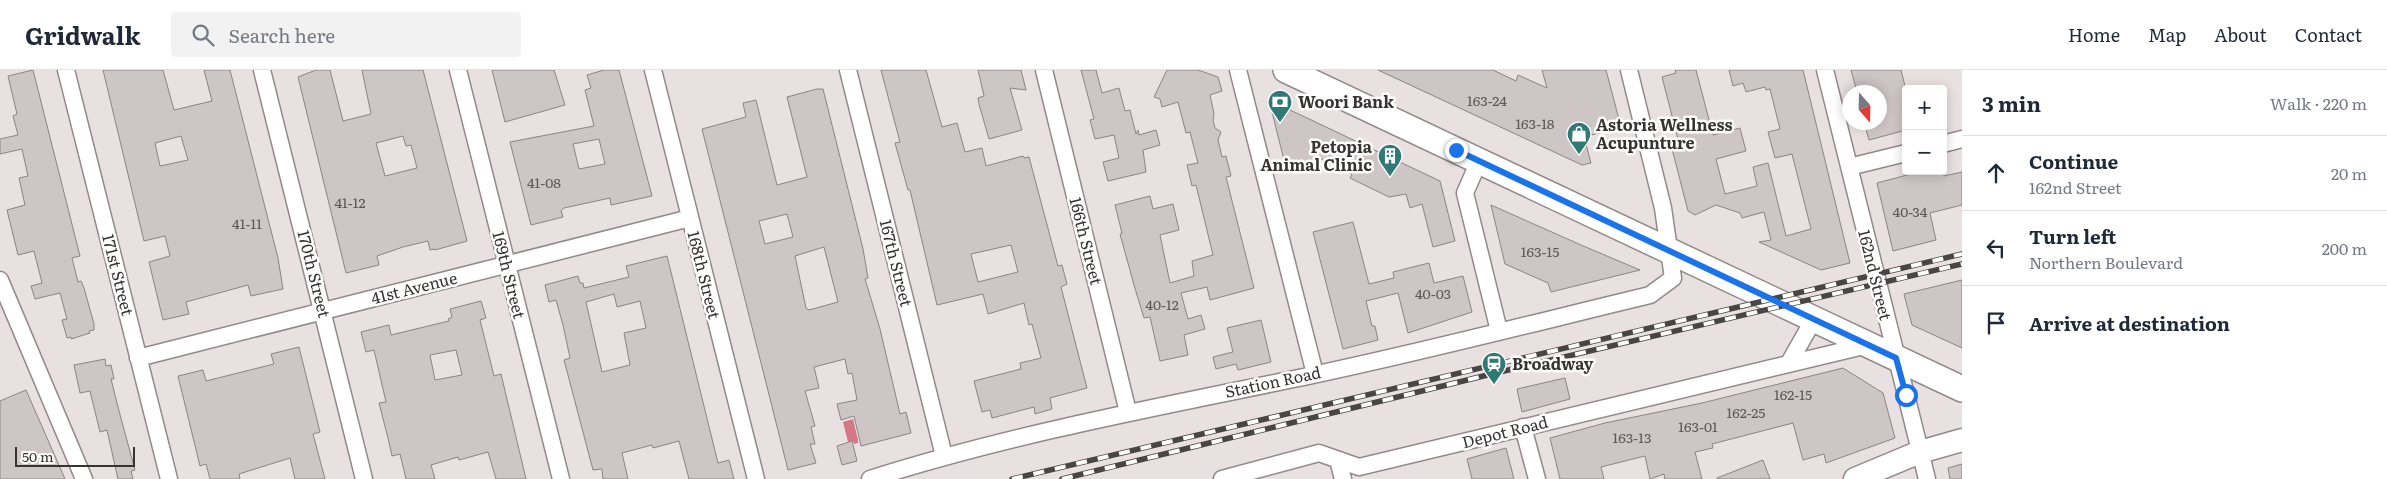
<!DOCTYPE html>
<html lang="en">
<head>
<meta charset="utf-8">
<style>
	body { margin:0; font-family:Literata,serif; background:#f2f2f3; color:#1f2937 }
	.controls { position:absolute; right:15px; top:15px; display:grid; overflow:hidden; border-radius:5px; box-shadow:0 2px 12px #0003 }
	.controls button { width:45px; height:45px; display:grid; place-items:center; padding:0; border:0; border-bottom:1px solid #e0e1e3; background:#fff; color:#1f2937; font:25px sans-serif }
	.compass { position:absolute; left:1842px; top:15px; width:45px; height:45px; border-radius:50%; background:#fff; box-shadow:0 2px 12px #0003; rotate:160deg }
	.scale { position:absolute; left:15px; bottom:12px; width:120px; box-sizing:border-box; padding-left:5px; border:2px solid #373333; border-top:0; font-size:14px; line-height:18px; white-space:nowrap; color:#373333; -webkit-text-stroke:4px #fff; paint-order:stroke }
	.stop { position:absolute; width:15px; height:15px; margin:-11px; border:4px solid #1a73e8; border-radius:50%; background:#fff }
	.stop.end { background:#1a73e8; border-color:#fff; box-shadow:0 1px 5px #0008 }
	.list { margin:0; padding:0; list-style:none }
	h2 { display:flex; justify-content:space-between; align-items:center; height:65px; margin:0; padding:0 20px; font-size:21px }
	h2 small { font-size:16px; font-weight:400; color:#747a83 }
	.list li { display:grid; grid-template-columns:32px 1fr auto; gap:15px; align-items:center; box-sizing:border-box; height:75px; padding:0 20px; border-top:1px solid #e0e1e3 }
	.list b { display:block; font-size:19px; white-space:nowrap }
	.list p { margin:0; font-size:16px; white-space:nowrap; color:#747a83 }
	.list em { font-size:16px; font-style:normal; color:#747a83 }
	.icon { flex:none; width:28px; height:28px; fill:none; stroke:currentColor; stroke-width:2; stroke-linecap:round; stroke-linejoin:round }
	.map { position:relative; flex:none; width:1962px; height:409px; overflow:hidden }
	header { display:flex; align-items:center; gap:30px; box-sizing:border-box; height:70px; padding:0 25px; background:#fff; border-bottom:1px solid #e0e1e3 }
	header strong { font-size:24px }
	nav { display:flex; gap:28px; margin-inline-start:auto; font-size:18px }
	.search { width:350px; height:45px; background:#f2f2f3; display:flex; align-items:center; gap:12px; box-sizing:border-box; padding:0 18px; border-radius:5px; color:#747a83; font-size:19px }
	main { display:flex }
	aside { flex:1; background:#fff }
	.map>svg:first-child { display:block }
	.water { fill:#d47787 }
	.building { fill:#cec5c6; stroke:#8b8384; fill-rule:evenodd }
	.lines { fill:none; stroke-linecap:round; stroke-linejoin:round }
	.street-casing { stroke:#92898a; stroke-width:19 }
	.secondary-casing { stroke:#92898a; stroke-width:25 }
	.primary-casing { stroke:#92898a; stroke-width:28 }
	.street { stroke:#fff; stroke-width:16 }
	.secondary { stroke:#fff; stroke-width:22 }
	.primary { stroke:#fff; stroke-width:25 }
	.rail-casing { stroke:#494545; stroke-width:5.5 }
	.rail { stroke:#fff; stroke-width:4; stroke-dasharray:11; stroke-linecap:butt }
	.route { stroke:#1a73e8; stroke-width:6 }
	.labels { text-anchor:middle; stroke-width:5; stroke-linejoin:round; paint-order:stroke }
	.number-label { font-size:14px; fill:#5d5858 }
	.poi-label { font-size:16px; font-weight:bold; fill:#373333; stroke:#fff; text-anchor:start }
	.street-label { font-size:16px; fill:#373333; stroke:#fff }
</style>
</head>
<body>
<header>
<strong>Gridwalk</strong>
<div class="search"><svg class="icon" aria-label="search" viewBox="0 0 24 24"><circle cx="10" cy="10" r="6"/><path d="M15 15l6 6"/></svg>Search here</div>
<nav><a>Home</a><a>Map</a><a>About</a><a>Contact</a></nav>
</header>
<main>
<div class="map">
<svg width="1962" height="409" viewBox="0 0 1962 409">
	<rect width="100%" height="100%" fill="#e9e0e1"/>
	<!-- water -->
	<path class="water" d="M853,349L858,370V373L854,374L853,371L848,372L843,352Z"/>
	<!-- building -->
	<path class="building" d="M33,0L80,186L72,188L78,212L81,211L84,218L94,254V260L89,261L90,263L71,269V267L67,268L62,250L67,249L60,223L35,229L31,216L42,213L34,181L18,185L7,140L25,135L19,108L28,106L22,79L0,84V69L18,65L13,46L17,44L8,6Z
		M103,0H163L174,40L212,31L204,0H230L278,188L283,219L251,226L248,215L186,232L189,244L163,250L149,192L170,186L165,166L144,171ZM181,66L188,90L160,96L155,73Z
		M316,0H330L343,51L371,44L362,0H423L467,171L435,180V179L430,180L428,171L403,177L377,186L379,195L346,203L298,7ZM403,66L406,76L411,75L417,98L385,106L376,73Z
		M492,0H554L565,35L505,52Z
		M604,0H619L652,126L611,135L610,128L564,138L561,141L563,147L531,155L510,72L594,56L585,20L591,18L587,5ZM599,69L605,94L579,99L573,74Z
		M881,0H926L942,57L957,53L965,82L982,78L986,96L1023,86L1024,88L1029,87L1058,196L1062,195L1067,214L1061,217L1087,318L1050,328L1052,339L1035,344L1034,337L992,348L990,340L982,342L974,311L1021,299L1020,293L1041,288L1032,254L1029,255L1024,233L988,244L983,224L937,235L910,120H908L895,73L900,72ZM1011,175L1018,202L978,212L971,184Z
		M978,0H1021L1026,20L1010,18L1022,60L989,69L979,34L978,28L984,26Z
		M1081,0H1096L1102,23L1119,18L1125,41L1130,40L1136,64L1138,60L1139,65L1156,60L1160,75L1143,80L1146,102L1108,111L1103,92L1119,88L1114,65L1095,69L1090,50L1094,49Z
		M1167,0H1198L1218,7L1222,21L1210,25L1214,44L1213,50L1215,58L1221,62L1218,70L1222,87L1226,86L1231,106L1226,107L1254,218L1210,230L1207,217L1181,223L1188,249L1201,245L1205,259L1184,265L1188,285L1160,291L1150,247L1144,248L1134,215L1120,164L1122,163L1115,135L1150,126L1153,139L1173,134L1179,160L1160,165L1170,213L1194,206L1192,191L1213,185L1196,115L1192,116L1187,95L1198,93L1190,62L1186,63L1178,32L1162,37L1160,29L1154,27Z
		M1378,0H1493L1516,11L1518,5L1547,18L1542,0H1606L1621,57L1584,67L1591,93L1582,95Z
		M1675,0H1696L1713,65L1740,58L1746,81L1716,89L1725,124L1757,116L1753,97L1768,93L1786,166L1811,159L1792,84L1775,88L1768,62L1780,59L1770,19L1766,20L1765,17L1746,22L1743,13L1733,16L1729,0H1803L1850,193L1821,200L1759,172L1771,170L1764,142L1742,148L1740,143L1716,135L1695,145L1688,141L1671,75L1679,73L1662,7L1676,3Z
		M1851,0H1901L1906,20V60L1869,70L1864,52H1880V22H1857Z
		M817,19H823L863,179L868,208L865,209L880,259L900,344L906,342L911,363L861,376L854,346L841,350L837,334L857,330L852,303L848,304L845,289L814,297L819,318L805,321L815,356L811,357L815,374H810L816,393L788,400L702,59L746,47L743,33L756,30L777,115L807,107L787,27ZM787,144L793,167L765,174L759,151ZM824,177L838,232L809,240L806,238L795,186Z
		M1269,30L1440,111L1455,171L1433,177L1422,134L1410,138L1406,124L1389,127L1350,108L1352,104L1321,89L1286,98Z
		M1922,101H1943L1944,106L1962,102V135L1930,143L1936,170L1893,181L1877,113Z
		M1491,135L1581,175L1640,200L1551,222L1548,213L1505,194Z
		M1353,152L1369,214L1394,208L1393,202L1429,193L1434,213L1463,206L1472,242L1408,263L1398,223L1366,231L1372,256H1375L1378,270L1343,279L1313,162Z
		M667,186L718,393L729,390L734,409H689L679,371L653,378L652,375L622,383L628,409H603L602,399L593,400L564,290L570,288L563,255L556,230L549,232L545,215L578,206L580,213H583L584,218L629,207L626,196ZM614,224L617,237L640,231L646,258L624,263L630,295L602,302L586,232Z
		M1962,210V278L1912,255L1904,224Z
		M481,231L486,248L480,250L494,306L501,304L526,409H496L488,382L459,390L458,387L431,395L435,409H406L400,384L392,386L388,368L379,333L386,332L374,280L366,282L361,262L389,255L391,265L449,251L448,249L452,247L450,239ZM456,280L462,305L435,310L430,285Z
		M1261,250L1271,292L1238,300L1236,294L1216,299L1213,287L1233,282L1227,258Z
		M299,277L320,362L313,364L325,409H295L290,388L239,404L240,409H210L206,394L200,396L178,306L203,300L206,311L274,294L271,284Z
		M105,289L106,296L111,295L114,309H111L119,341L135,400L131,401L133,409H118L107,360L100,362L90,321L80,323L74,295Z
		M1843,298L1883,323L1895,368L1826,393L1824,384L1803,390L1793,353L1712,374L1713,378L1695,382L1702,409H1665L1664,404L1650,409L1645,386L1601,397L1604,409H1560L1550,368L1605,353L1702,333Z
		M1565,308L1570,329L1522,342L1517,319Z
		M26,320L65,409H0V331Z
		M852,371L857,391L842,395L837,376Z
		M1506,378L1514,409H1472L1467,389Z
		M1763,390L1770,409H1717V408Z
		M1962,394V409H1950L1948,398Z"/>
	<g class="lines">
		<defs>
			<path id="street" d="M66,0L169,409
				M262,0L364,409
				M458,0L561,409
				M653,0L756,409
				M848,0L944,386
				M1044,0L1128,342
				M1238,0L1315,304
				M1825,0L1927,409
				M1943,74L1962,69
				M1479,91L1465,123L1499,261
				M1849,97L1906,83
				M0,210L84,409
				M138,288L690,148
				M1789,293L1814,249
				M1523,357L1537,409
				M1338,390L1343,409
				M870,409C1015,363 1164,336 1313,305C1426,281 1538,252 1650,225L1673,208L1663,138L1629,0
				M1222,409L1319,383L1359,397L1868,275"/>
			<path id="secondary" d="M1855,409L1920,382L1962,370"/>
			<path id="primary" d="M1286,0L1962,319"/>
		</defs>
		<!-- street casing -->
		<use href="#street" class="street-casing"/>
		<!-- secondary casing -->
		<use href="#secondary" class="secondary-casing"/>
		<!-- primary casing -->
		<use href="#primary" class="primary-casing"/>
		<!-- street -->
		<use href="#street" class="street"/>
		<!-- secondary -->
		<use href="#secondary" class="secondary"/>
		<!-- primary -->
		<use href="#primary" class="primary"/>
		<defs>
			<path id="rail" d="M1012,409L1962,184
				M1062,409L1504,301L1962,194"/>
		</defs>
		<!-- rail casing -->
		<use href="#rail" class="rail-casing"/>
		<!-- rail -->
		<use href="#rail" class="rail"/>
	</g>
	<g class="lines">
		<!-- route -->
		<path class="route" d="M1456,80L1896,288L1906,325"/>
	</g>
	<!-- icons -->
	<defs>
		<symbol id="bank-pin" viewBox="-11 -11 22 30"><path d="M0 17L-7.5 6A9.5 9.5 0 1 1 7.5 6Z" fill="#307975" stroke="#fff"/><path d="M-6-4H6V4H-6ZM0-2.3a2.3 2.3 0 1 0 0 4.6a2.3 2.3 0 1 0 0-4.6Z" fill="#fff"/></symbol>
		<symbol id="shop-pin" viewBox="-11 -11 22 30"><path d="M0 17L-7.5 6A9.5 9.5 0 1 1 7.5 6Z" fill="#307975" stroke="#fff"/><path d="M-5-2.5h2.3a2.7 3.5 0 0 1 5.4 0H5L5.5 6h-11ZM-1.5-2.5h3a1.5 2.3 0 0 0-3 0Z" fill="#fff"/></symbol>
		<symbol id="building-pin" viewBox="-11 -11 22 30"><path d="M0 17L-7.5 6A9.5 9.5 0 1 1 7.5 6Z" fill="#307975" stroke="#fff"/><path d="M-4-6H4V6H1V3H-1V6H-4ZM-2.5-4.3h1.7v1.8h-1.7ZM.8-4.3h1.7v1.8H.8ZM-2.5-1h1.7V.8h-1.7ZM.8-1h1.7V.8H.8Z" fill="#fff"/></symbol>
		<symbol id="station-pin" viewBox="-11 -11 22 30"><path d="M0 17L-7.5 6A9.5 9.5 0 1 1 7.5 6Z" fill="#307975" stroke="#fff"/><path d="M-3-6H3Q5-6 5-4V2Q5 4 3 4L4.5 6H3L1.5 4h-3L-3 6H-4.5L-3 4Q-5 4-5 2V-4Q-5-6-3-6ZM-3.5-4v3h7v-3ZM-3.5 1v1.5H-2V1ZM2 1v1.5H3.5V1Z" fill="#fff"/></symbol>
	</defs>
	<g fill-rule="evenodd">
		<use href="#bank-pin" x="1266" y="18" width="28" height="38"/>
		<use href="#shop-pin" x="1565" y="50" width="28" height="38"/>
		<use href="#building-pin" x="1376" y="72" width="28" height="38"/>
		<use href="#station-pin" x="1480" y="280" width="28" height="38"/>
	</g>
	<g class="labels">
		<!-- number labels -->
		<g class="number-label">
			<text x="1487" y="36">163-24</text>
			<text x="1535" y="59">163-18</text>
			<text x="544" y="118">41-08</text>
			<text x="350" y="138">41-12</text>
			<text x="1910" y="147">40-34</text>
			<text x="247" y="159">41-11</text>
			<text x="1540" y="187">163-15</text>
			<text x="1433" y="229">40-03</text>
			<text x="1162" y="240">40-12</text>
			<text x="1793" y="330">162-15</text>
			<text x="1746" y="348">162-25</text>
			<text x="1698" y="362">163-01</text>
			<text x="1632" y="373">163-13</text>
		</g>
		<!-- poi labels -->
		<g class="poi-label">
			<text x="1298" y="38">Woori Bank</text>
			<text x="1596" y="61">Astoria Wellness<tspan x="1596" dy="18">Acupunture</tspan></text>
			<text x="1372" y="83" text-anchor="end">Petopia<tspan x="1372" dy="18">Animal Clinic</tspan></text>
			<text x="1512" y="300">Broadway</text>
		</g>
		<!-- street labels -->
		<g class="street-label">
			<text transform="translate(1086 171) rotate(76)" y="6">166th Street</text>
			<text transform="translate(896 193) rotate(76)" y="6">167th Street</text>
			<text transform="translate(314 204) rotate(76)" y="6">170th Street</text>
			<text transform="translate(118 205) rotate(76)" y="6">171st Street</text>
			<text transform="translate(509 205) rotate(76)" y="6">169th Street</text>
			<text transform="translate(704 205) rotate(76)" y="6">168th Street</text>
			<text transform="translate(1875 205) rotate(76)" y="6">162nd Street</text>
			<text transform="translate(414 218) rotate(-14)" y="6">41st Avenue</text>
			<text transform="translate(1273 312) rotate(-12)" y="6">Station Road</text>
			<text transform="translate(1505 362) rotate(-14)" y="6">Depot Road</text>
		</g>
	</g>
</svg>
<div class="controls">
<button>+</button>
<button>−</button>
</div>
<svg class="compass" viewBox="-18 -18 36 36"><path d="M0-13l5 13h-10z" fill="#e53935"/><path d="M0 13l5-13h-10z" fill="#747a83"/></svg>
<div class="scale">50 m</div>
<div class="stop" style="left:1906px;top:325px"></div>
<div class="stop end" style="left:1456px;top:80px"></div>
</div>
<aside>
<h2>3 min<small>Walk · 220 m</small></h2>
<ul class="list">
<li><svg class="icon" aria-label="ahead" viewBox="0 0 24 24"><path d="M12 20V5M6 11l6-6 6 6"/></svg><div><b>Continue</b><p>162nd Street</p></div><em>20 m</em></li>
<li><svg class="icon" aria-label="left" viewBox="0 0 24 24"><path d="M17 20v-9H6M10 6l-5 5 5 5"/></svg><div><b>Turn left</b><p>Northern Boulevard</p></div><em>200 m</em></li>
<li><svg class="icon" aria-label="arrive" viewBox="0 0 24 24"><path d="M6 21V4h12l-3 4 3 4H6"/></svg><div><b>Arrive at destination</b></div></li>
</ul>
</aside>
</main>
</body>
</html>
